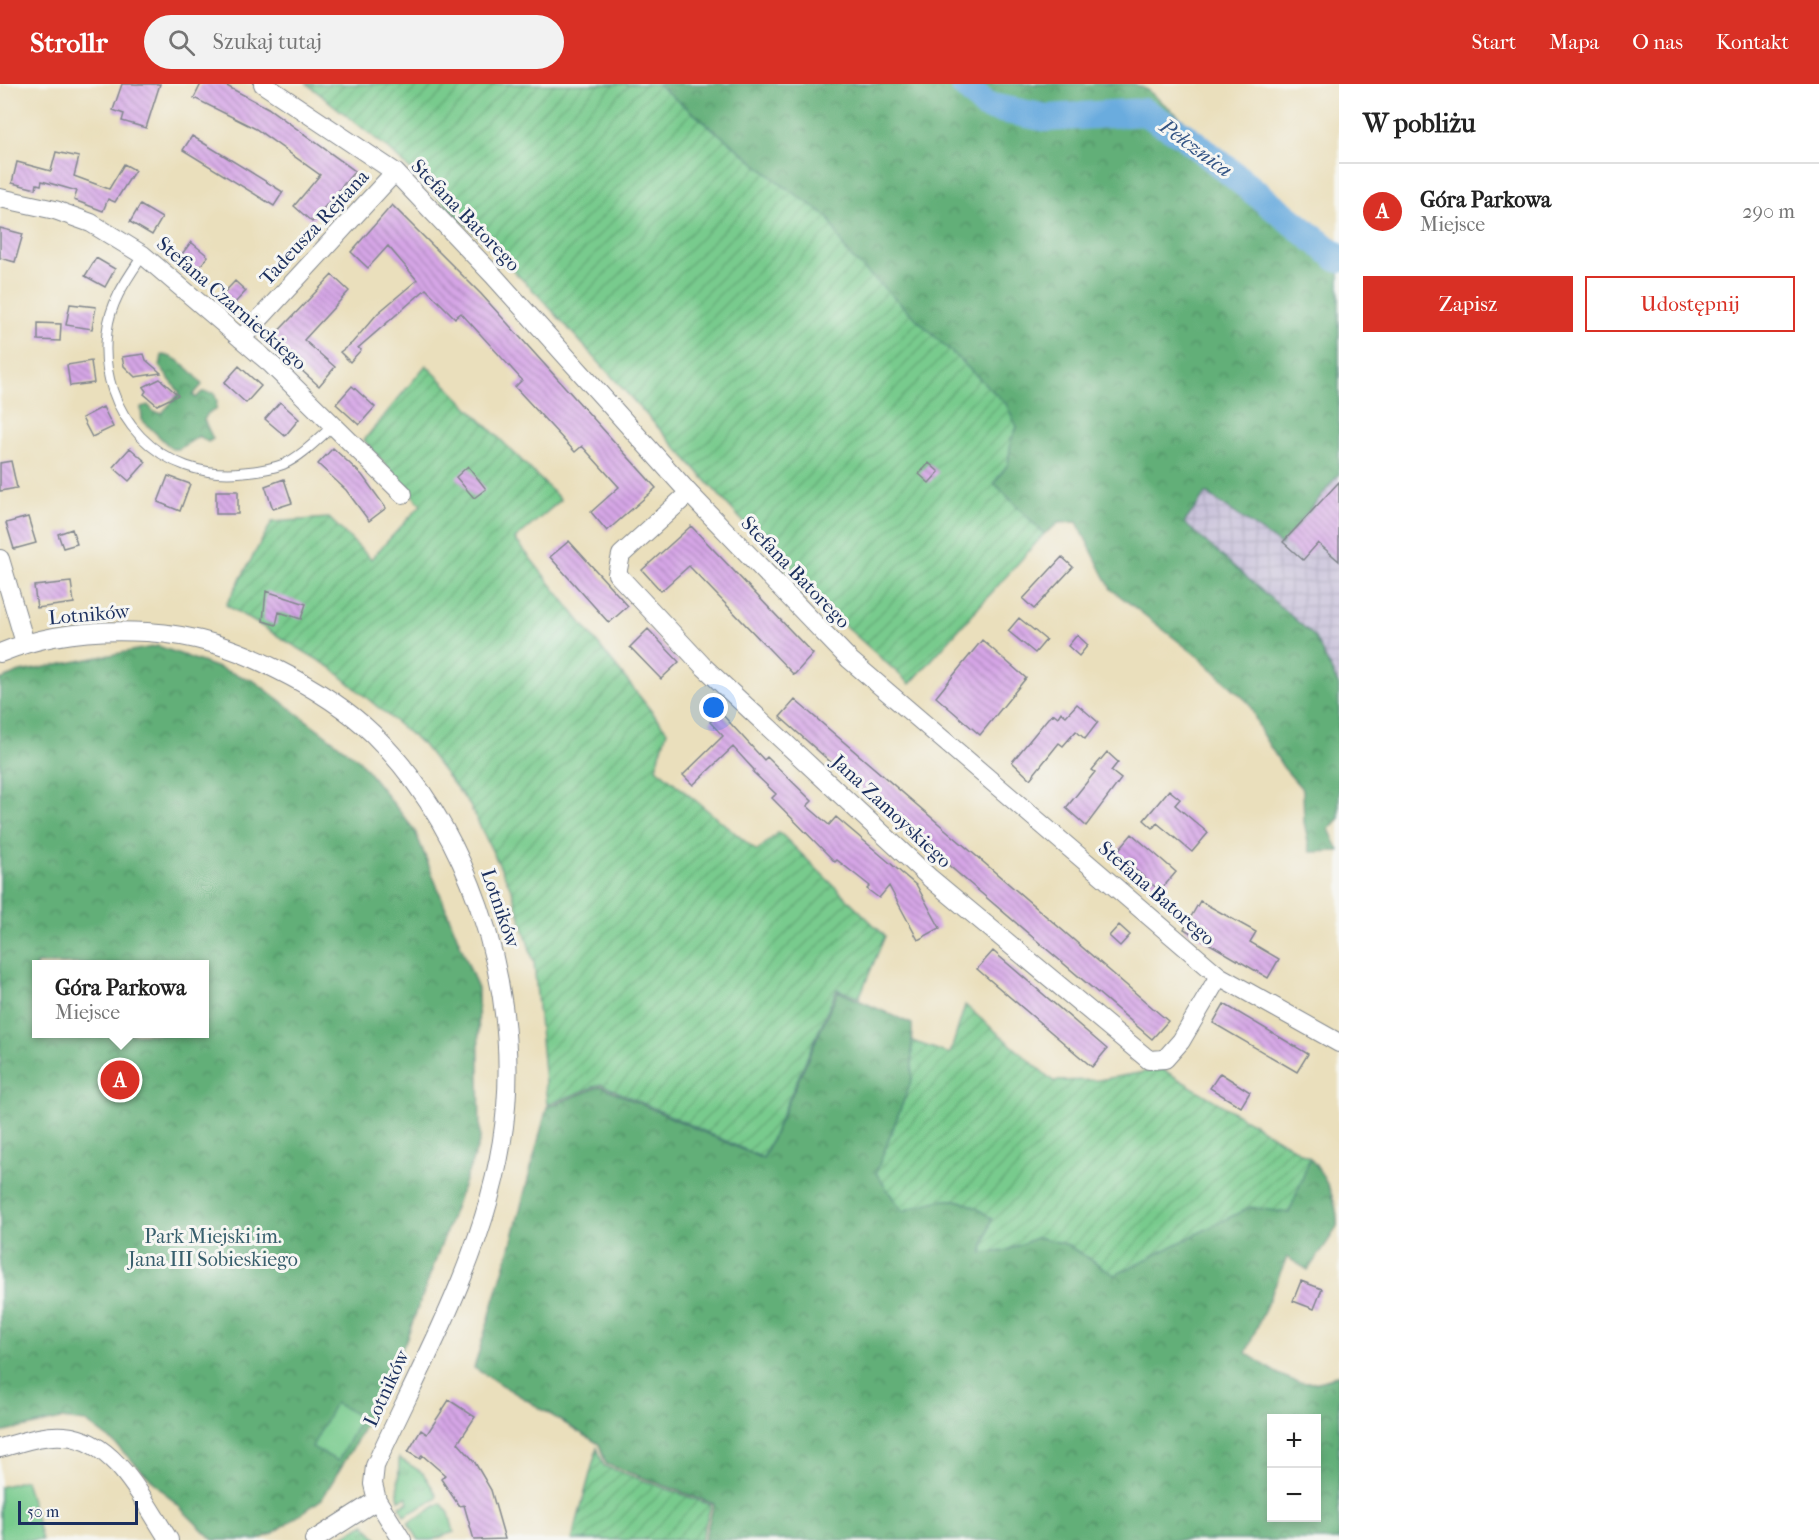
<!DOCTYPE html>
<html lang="pl">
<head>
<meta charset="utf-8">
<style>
	body { margin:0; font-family:"IM FELL French Canon",serif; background:#f2f2f2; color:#222 }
	.controls { position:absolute; right:18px; bottom:18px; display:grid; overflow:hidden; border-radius:0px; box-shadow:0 3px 9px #0003 }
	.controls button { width:54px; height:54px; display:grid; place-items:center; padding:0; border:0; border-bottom:2px solid #e0e0e0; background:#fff; color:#222; font:30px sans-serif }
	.scale { position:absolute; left:18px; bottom:15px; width:120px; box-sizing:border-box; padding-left:6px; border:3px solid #1b2f5e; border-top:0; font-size:16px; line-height:21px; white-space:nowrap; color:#1b2f5e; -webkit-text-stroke:4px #f6f6f2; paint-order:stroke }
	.you { position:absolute; left:714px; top:624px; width:21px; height:21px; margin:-15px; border:4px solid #fff; border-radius:50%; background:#1a73e8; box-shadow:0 0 0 9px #1a73e833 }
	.badge { display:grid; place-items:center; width:39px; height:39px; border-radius:50%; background:#d93025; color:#fff; font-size:20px; font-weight:700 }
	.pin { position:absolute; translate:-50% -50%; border:3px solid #fff; box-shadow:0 2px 6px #0006 }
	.popup { position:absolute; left:32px; top:876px; width:177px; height:78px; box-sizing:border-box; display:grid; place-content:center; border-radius:0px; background:#fff; filter:drop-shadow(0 2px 4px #0005); font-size:20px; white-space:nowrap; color:#767676 }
	.popup b { font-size:22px; color:#222 }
	.popup::after { content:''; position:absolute; left:50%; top:100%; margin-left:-12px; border:12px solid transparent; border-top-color:#fff }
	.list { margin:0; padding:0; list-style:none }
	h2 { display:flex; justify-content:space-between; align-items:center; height:78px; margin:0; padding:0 24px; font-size:26px }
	h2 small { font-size:20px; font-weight:400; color:#767676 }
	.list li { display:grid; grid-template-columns:39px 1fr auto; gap:18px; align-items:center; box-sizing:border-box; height:96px; padding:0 24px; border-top:2px solid #e0e0e0 }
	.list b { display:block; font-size:22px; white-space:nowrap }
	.list p { margin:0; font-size:20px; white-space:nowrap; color:#767676 }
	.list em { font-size:20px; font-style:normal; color:#767676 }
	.actions { display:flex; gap:12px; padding:18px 24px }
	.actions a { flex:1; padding:14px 0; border:2px solid #d93025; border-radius:0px; text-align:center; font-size:21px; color:#d93025 }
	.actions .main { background:#d93025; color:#fff }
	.icon { flex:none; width:33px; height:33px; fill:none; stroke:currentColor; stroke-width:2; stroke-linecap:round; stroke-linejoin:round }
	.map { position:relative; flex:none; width:1339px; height:1456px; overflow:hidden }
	header { display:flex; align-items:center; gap:36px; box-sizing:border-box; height:84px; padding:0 30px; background:#d93025; color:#fff }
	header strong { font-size:28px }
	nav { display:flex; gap:33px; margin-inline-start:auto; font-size:21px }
	.search { width:420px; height:54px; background:#f2f2f2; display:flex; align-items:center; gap:15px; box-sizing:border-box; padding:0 21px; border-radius:33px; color:#767676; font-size:22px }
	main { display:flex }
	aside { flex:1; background:#fff }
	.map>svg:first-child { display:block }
	.industrial { fill:url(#industrial-grid) }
	.grass { fill:url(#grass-tufts); stroke:#4a7d76; stroke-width:1.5 }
	.forest { fill:url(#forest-crowns); stroke:#3e6f6b; stroke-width:1.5; fill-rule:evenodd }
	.garden { fill:url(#garden-furrows); stroke:#4a7d76; stroke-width:1.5 }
	.pitch { fill:#78cb8d; stroke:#4a7d76; stroke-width:1.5 }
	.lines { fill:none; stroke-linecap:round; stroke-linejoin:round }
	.river { stroke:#6aacde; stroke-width:28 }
	.building { fill:url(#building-back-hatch) }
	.service-casing { stroke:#82878d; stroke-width:11 }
	.minor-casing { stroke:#82878d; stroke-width:20 }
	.service { stroke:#fff; stroke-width:9 }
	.minor { stroke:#fff; stroke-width:18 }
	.labels { text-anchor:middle; stroke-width:6; stroke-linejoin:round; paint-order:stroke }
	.street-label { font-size:20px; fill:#1b2f5e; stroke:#f6f6f2 }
	.park-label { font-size:20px; fill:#375e6c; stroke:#f6f6f2 }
	.water-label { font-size:21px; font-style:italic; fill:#335484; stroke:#f6f6f2 }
</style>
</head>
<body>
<header>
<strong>Strollr</strong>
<div class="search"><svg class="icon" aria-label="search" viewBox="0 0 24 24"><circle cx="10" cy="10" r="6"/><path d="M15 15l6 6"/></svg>Szukaj tutaj</div>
<nav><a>Start</a><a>Mapa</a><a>O nas</a><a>Kontakt</a></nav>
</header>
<main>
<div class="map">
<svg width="1339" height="1456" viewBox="0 0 1339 1456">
	<defs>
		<pattern id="industrial-grid" width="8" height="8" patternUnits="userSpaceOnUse" patternTransform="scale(1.5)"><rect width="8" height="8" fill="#c7c0d9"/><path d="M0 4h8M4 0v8" fill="none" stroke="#aaa5bd"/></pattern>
		<pattern id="grass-tufts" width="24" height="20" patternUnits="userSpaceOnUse" patternTransform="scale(1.5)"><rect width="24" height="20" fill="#78cb8d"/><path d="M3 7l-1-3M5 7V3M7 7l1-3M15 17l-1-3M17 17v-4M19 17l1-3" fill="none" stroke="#62a576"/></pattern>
		<pattern id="forest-crowns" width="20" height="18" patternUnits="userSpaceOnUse" patternTransform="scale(1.5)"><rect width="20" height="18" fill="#62af78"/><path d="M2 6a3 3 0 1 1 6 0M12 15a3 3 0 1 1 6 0" fill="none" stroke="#508f66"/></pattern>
		<pattern id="garden-furrows" width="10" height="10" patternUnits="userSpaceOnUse" patternTransform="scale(1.5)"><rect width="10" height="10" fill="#78cb8d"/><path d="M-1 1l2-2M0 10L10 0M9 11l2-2" fill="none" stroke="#62a576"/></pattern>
		<pattern id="building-back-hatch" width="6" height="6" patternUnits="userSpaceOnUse" patternTransform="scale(1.5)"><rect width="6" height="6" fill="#d6a6e6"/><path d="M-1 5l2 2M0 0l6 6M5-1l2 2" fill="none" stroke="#ad88be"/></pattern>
	</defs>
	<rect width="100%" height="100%" fill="#f6f6f2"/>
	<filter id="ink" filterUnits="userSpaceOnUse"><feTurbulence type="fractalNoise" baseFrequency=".0167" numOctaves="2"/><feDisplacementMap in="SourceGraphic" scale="12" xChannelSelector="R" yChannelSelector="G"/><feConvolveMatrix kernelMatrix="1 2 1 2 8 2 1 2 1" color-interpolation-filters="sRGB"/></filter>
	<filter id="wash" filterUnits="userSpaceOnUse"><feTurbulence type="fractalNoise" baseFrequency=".008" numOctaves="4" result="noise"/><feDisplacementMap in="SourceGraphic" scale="24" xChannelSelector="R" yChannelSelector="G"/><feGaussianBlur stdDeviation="1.35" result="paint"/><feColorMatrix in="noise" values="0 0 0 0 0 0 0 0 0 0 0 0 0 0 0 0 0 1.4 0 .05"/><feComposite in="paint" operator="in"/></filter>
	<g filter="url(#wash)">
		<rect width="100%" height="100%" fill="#eadfbc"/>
		<!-- industrial -->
		<path class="industrial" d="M1339,390V602L1314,552L1184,439L1205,408L1281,461Z"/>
		<!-- grass -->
		<path class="grass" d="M399,1374L423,1389L437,1411L436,1415L404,1432L400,1422L409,1418L407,1413L399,1416L398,1411Z
			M441,1419L449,1429L454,1448L432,1456H419L408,1439Z
			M365,1440L378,1456H335Z"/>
		<!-- forest -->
		<path class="forest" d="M657,0H1134L1146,5L1339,165V390L1281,461L1206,409L1184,439L1314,552L1339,602V734L1329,745L1339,767L1310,768L1304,738L1303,706L1283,683L1262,650L1249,619L1200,574L1111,505L1077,438L1059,439L1044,450L994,399L1008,380L1011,356L1017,343L847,169L828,133L782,101Z
			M162,271C176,271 195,289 202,301L193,311L196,314L202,308L214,309L217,317L216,326L208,329L204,336L213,355L208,358L199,352L179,365H172L142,336L141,323L148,321L154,328L162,329L180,309L160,283Z
			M158,562L254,597L359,676L415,747L478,905L480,1056L406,1256L355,1360L322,1415L272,1450L257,1456H213L112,1357L86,1338L61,1335L0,1349V596L20,588ZM36,880H204V950H36Z
			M838,907L912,940V995L876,1089L902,1127C943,1114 955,1107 992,1134L982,1169L1005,1167L1038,1153L1066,1160L1115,1191L1250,1123L1289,1129L1310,1074C1324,1090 1339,1119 1337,1142C1330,1157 1317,1172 1308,1186L1287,1173L1246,1269C1276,1289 1303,1312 1339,1290V1456H704L714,1420L606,1380L599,1360L474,1284L510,1164L547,1023L601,1002L763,1075ZM1272,1334H1316V1434H1272Z"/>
		<!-- garden -->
		<path class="garden" d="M307,0H657L782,101L828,133L847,169L1006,320L1017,343L1011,356L1008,380L994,399L1044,450L910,600L805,506L538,211L390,66Z
			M426,281L561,416L515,455L667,647L656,684L757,767L779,748L885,852L859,914L837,905L763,1074L601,1000L547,1021L534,879L512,807L469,720L423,661L330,583L226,521L272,438L329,434L371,475L421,421L364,356Z
			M965,921L1053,997L1098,996L1162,985L1310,1074L1289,1129L1250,1123L1115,1191L1066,1160L1038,1153L1005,1167L982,1169L992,1135C956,1106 943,1115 902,1127L876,1089L912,995V957L950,970Z
			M597,1364L604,1382L711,1421L701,1456H572Z"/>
		<!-- pitch -->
		<path class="pitch" d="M335,1319L361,1333L338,1377L312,1363Z
			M25,1396L42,1456H0V1403Z"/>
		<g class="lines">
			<!-- river -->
			<path class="river" d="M964,0L986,22L1047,34L1144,28L1185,52L1339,175"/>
		</g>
		<g id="blocks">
			<!-- building -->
			<path class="building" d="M122,0H160L146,44L122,37L124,30L113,26Z
				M201,0H223L268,24L355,87L312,138L294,122L320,91L256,45L194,14Z
				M192,52L283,108L274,122L183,66Z
				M56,68L79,73L74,92L109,105L124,80L135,86L115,118L108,115L103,127L74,116L77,107L42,97L41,101L37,100L36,105L12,99L17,78L51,87Z
				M140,121L162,134L152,151L130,138Z
				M392,121L481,210L656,404L607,447L591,428L619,403L582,362L575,368L515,303L522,296L461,229L455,234L426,205L358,264L361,266L350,278L340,268L352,259L378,229L417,196L388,162L368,184L351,168Z
				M0,144L23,150L15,178L0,174Z
				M191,158L208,172L196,188L179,174Z
				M96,174L115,185L105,203L85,192Z
				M332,191L349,207L304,256L335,283L319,302L269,257Z
				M235,197L246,207L232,222L221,212Z
				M70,220L96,223L92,245L66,241Z
				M38,239L61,240L60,257L38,256Z
				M144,270L146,276L161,289L135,293L124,282L122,273Z
				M91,277L94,299L70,302L67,281Z
				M239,282L261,302L246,319L224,299Z
				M160,295L178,311L157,321L144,310L146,307L143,303Z
				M352,302L375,323L359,341L336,320Z
				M280,318L299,335L285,352L265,335Z
				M103,323L113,343L92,353L82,334Z
				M130,364L146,378L129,397L113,383Z
				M333,364L362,391L386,424L369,437L346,406L318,380Z
				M11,377L17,404L0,407V379Z
				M929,379L939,388L929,399L919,390Z
				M468,382L486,405L474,414L456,393Z
				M168,392L190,400L180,427L158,418Z
				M284,395L292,419L273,425L265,402Z
				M1339,398V477L1318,459L1303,476L1283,458Z
				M216,407H238V430H216Z
				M28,433L36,459L14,465L6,439Z
				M691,442L813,570L794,591L689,482L661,507L642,486Z
				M72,445L77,460L63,464L58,450Z
				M569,457L628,522L609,539L550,473Z
				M1062,473L1073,483L1034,525L1023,515Z
				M71,498L74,519L37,524L34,502Z
				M266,507L306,520L301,535L279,528L276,541L263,537Z
				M1019,534L1046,556L1035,569L1008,547Z
				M648,545L679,578L661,595L630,563Z
				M1077,551L1088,561L1079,572L1068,562Z
				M982,556L1026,594L980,651L936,613Z
				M795,616L1168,937L1152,955L906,745L780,633Z
				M1077,620L1098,638L1085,655L1076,647L1063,662L1059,659L1030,695L1012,678L1048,634L1054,630L1058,633L1061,628L1066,632Z
				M720,628L764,676L767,673L812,717L807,722L829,741L836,733L917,802L940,844L918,856L889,802L879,814L867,805L870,802L837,776L835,778L772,714L776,710L753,688L754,686L733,663L693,701L683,691L723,652L710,638Z
				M1107,668L1118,678L1111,687L1121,695L1086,742L1066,724L1095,688L1092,686Z
				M1169,706L1180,715L1175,721L1208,749L1192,768L1157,739L1153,744L1144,736Z
				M1132,750L1176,788L1160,807L1116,769Z
				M1200,817L1256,848L1250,858L1279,875L1268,894L1184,845Z
				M1119,841L1130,851L1120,862L1109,852Z
				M993,867L1107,965L1092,983L977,885Z
				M1224,920L1308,970L1297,988L1213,939Z
				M1220,989L1250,1008L1241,1023L1210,1004Z
				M1301,1197L1322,1205L1314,1225L1293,1217Z
				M449,1316L475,1333L458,1359L474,1377L491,1406L505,1455L474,1456L464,1421L459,1422L441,1395L445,1391L422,1371L420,1375L408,1368L421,1346L427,1350Z"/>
		</g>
	</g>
	<g filter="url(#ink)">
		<use href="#blocks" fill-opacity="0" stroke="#82878d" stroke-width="1.5"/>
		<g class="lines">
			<defs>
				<path id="service" d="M143,171C127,195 110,218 107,248C97,330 161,398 244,388C257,387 271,385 284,380C302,372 319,354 334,341"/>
				<path id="minor" d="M263,0L395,88L493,191L689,409L850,576L1219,892L1339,959
					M0,114L55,126L91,139L143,171L272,281L403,410
					M241,255L395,88
					M689,409L621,471L617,490L704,583L930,794L1149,976L1165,975L1181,957L1219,892
					M0,475L25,559
					M0,569C45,550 98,545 147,548C196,551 235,564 278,586C312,603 346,624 373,650C467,743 517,892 506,1023C496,1151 427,1268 375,1382L373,1400L377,1416
					M0,1364C20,1359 43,1350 64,1352C116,1356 144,1418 169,1456
					M314,1456L377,1416L402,1456"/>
			</defs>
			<!-- service casing -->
			<use href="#service" class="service-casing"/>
			<!-- minor casing -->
			<use href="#minor" class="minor-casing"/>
			<!-- service -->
			<use href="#service" class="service"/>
			<!-- minor -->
			<use href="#minor" class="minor"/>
		</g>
	</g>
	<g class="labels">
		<!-- street labels -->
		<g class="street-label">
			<text transform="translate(466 131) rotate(46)" y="7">Stefana Batorego</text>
			<text transform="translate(314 143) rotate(-47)" y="7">Tadeusza Rejtana</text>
			<text transform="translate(232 219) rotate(41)" y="7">Stefana Czarnieckiego</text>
			<text transform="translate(796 488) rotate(46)" y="7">Stefana Batorego</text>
			<text transform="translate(89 530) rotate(-5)" y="7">Lotników</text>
			<text transform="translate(892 727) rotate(43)" y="7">Jana Zamoyskiego</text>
			<text transform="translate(1157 809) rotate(41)" y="7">Stefana Batorego</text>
			<text transform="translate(501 824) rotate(71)" y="7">Lotników</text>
			<text transform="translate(386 1304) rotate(-65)" y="7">Lotników</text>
		</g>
		<!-- park labels -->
		<g class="park-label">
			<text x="213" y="1159">Park Miejski im.<tspan x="213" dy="23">Jana III Sobieskiego</tspan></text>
		</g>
		<!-- water labels -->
		<g class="water-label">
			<text transform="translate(1196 64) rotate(36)" y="7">Pełcznica</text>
		</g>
	</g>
</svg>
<div class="controls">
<button>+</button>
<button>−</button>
</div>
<div class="scale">50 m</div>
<div class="you"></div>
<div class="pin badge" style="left:120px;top:996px">A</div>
<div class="popup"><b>Góra Parkowa</b>Miejsce</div>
</div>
<aside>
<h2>W pobliżu<small></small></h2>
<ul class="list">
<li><span class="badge">A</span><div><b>Góra Parkowa</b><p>Miejsce</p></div><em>290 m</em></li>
</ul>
<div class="actions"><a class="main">Zapisz</a><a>Udostępnij</a></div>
</aside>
</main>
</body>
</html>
